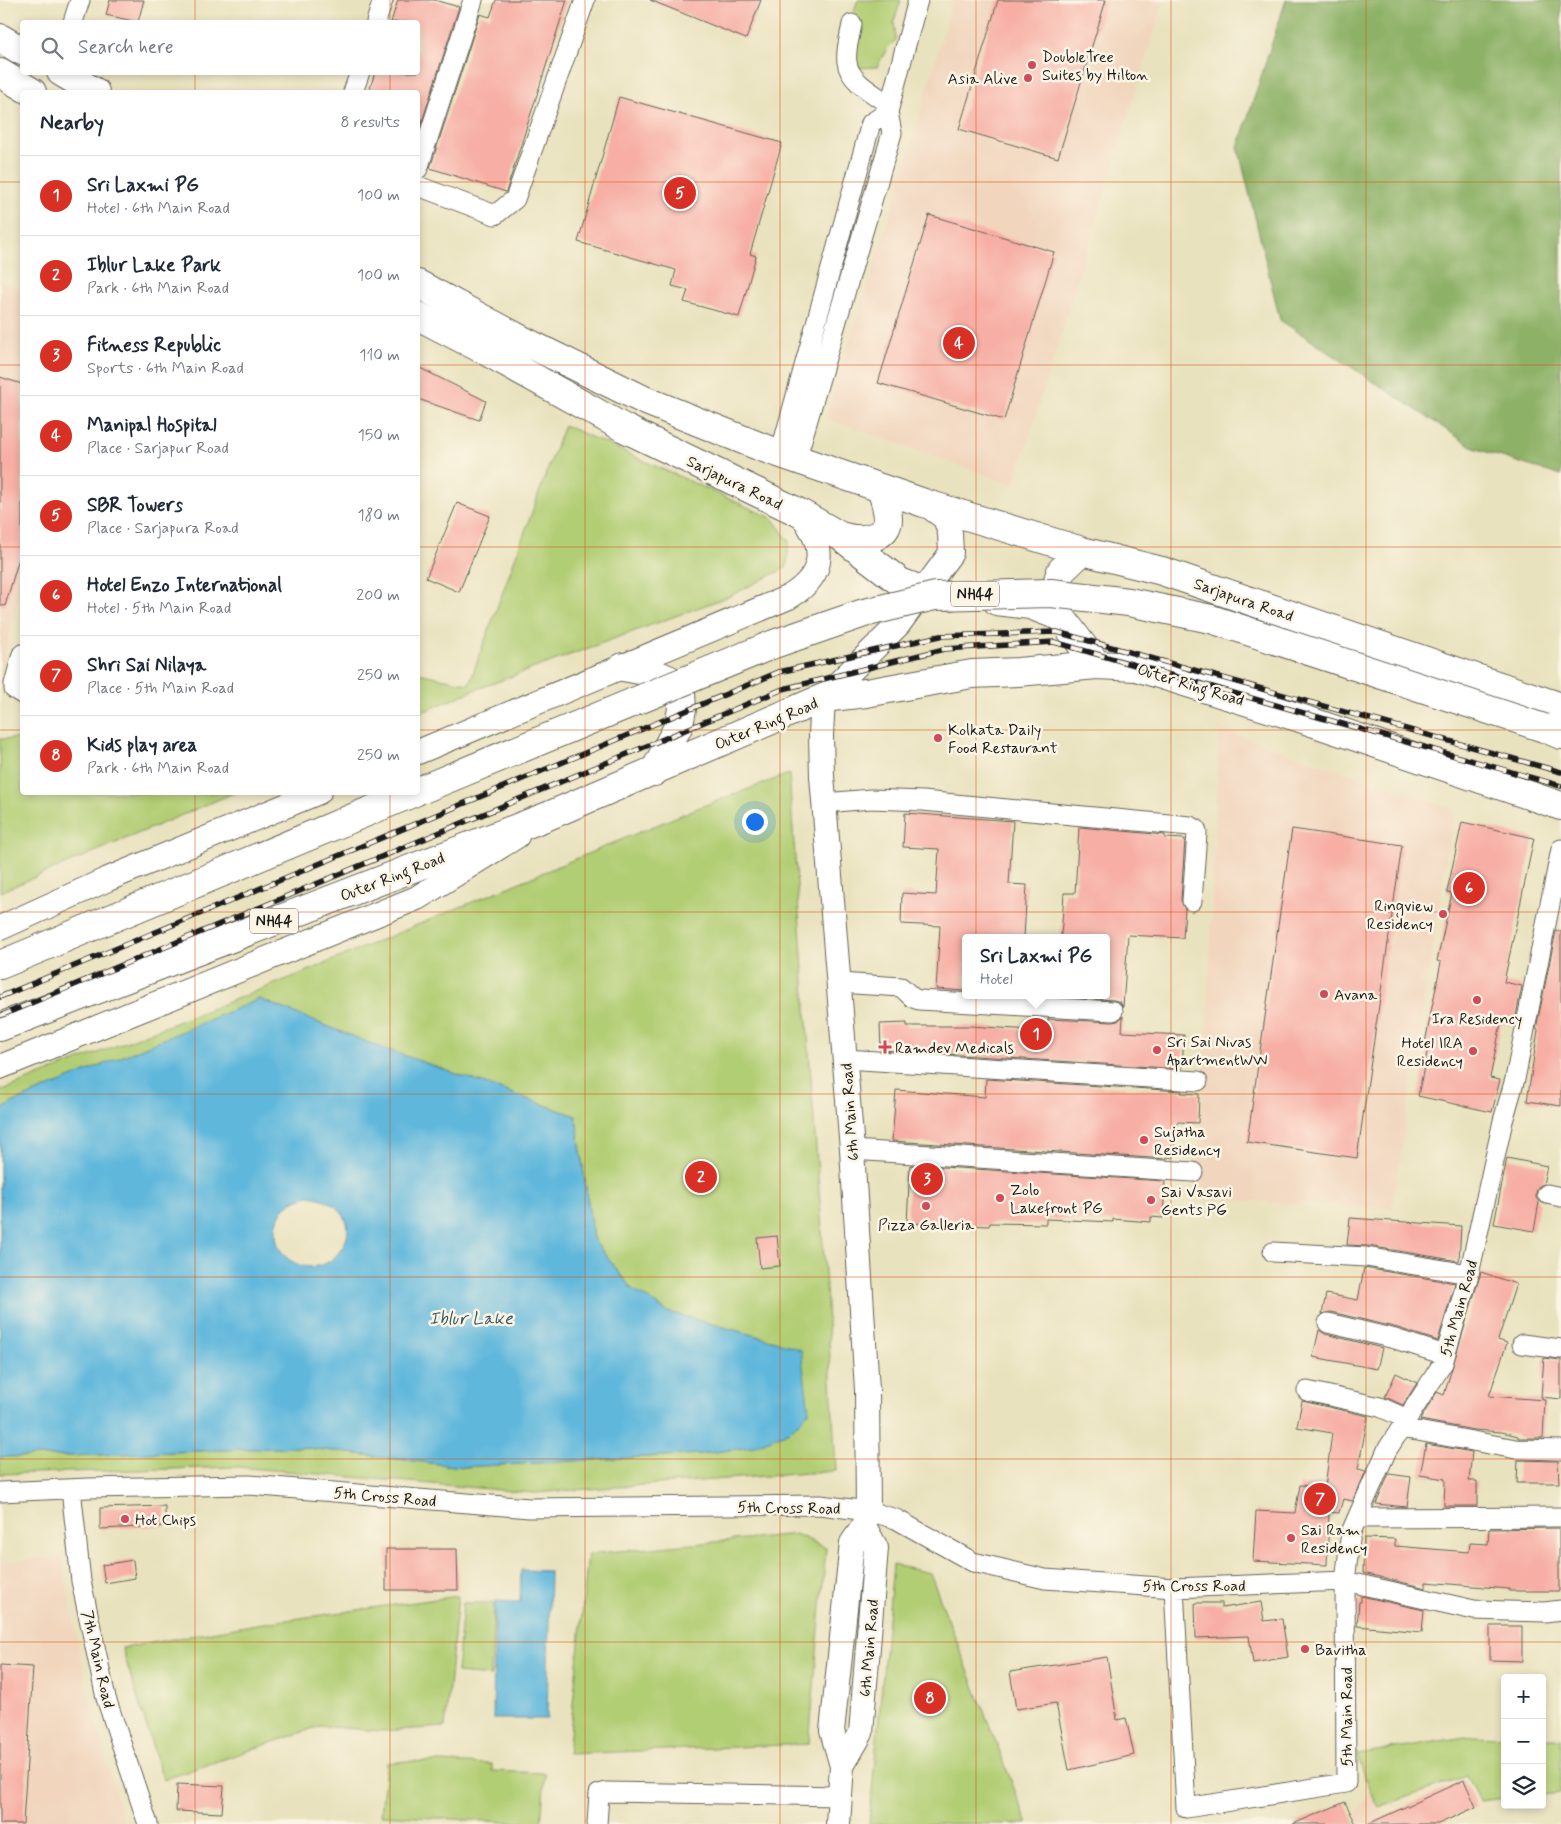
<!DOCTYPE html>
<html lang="en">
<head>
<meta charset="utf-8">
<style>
	body { margin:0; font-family:Mynerve,sans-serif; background:#f6f6f7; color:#1f2937 }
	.controls { position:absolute; right:15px; bottom:15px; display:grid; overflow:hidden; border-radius:5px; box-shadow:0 2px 8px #0003 }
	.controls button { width:45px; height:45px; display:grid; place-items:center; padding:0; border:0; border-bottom:1px solid #e0e1e3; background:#fff; color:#1f2937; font:25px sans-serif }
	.you { position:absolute; left:754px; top:821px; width:18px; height:18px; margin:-12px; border:4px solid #fff; border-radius:50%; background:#1a73e8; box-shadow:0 0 0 8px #1a73e833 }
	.badge { display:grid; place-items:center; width:32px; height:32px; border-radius:50%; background:#d93025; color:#fff; font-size:16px; font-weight:700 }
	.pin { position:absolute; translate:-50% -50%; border:2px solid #fff; box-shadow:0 1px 5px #0006 }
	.popup { position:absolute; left:962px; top:934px; width:148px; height:65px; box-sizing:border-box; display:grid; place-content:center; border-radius:5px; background:#fff; filter:drop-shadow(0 1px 4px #0005); font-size:16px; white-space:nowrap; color:#747a83 }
	.popup b { font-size:19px; color:#1f2937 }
	.popup::after { content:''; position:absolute; left:50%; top:100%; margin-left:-10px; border:10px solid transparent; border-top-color:#fff }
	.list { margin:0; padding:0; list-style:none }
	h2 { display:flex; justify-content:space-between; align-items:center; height:65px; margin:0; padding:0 20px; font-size:21px }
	h2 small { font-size:16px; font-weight:400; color:#747a83 }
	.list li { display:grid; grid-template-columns:32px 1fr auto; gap:15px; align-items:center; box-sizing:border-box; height:80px; padding:0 20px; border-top:1px solid #e0e1e3 }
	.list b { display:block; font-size:19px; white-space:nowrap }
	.list p { margin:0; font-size:16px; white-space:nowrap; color:#747a83 }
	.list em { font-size:16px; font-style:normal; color:#747a83 }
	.icon { flex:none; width:28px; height:28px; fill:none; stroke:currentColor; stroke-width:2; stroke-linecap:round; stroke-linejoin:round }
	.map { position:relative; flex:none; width:1561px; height:1824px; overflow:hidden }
	.search { position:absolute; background:#fff; box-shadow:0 2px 8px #0003; left:20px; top:20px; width:400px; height:55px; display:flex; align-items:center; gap:12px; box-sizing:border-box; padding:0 18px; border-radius:5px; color:#747a83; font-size:19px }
	.panel { position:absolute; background:#fff; box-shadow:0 2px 8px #0003; left:20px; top:90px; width:400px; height:705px; border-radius:5px }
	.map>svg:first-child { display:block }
	.built { fill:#f1d5bd }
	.green { fill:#b2ce74; stroke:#677548 }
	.forest { fill:#8db166; stroke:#546641 }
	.water { fill:#5fb7dc; stroke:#3e6a7c; fill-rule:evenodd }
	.building { fill:#f7afa5 }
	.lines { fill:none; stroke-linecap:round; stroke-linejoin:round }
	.minor-casing { stroke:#646155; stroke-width:21 }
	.tertiary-casing { stroke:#646155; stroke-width:26 }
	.primary-casing { stroke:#646155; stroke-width:30 }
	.trunk-casing { stroke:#646155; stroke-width:30 }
	.minor { stroke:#fff; stroke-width:19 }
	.tertiary { stroke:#fff; stroke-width:24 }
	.primary { stroke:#fff; stroke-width:28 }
	.trunk { stroke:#fff; stroke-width:28 }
	.rail-casing { stroke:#1c1c1c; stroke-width:5.5 }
	.rail { stroke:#fcf5e5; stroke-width:4; stroke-dasharray:11; stroke-linecap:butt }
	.trunk-bridge-casing { stroke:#646155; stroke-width:30; stroke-linecap:butt }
	.trunk-bridge { stroke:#fff; stroke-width:28 }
	.grid { fill:none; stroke:#d4530e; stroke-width:1; stroke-opacity:0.55 }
	.poi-dot { fill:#d1495b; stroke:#fcf5e5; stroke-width:2 }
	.labels { text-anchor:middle; stroke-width:5; stroke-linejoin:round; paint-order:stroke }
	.shield { fill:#fcf5e5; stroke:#5f5d58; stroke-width:1 }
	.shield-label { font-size:15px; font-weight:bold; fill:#1c1c1c }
	.poi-label { font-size:16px; fill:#1c1c1c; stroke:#fcf5e5; text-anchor:start }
	.street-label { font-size:16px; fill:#1c1c1c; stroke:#fcf5e5 }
	.water-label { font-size:18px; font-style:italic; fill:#375a69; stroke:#fcf5e5 }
</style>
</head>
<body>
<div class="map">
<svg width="1561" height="1824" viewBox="0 0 1561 1824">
	<rect width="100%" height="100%" fill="#fcf5e5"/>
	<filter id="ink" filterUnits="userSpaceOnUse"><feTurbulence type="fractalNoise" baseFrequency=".02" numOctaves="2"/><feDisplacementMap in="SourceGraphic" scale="10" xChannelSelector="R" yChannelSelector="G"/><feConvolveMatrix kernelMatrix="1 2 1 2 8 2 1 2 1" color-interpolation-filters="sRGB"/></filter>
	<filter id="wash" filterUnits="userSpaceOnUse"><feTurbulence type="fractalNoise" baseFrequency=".0096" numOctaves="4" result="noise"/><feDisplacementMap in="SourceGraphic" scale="20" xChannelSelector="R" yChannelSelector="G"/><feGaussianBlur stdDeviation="1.12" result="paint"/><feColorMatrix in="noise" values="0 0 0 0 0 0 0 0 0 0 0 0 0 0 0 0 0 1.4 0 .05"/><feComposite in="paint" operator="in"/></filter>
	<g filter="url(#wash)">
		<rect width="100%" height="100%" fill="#e9e2be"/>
		<!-- built -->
		<path class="built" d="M953,0H1164L1014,485L826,418L903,173Z
			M0,282L22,289V583L0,673Z
			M1219,728L1294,755L1454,809L1392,1208L1195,1198L1207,1032Z
			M61,1556L89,1699L124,1824H0V1563Z
			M1370,1792L1390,1824H1360L1356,1815Z"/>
		<!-- green -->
		<path class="green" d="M858,0H901L894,21L896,40L886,50L877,67L857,68L855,51L862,27L854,10Z
			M564,425L772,518L789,541L787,567L730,596L472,691L418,714V673L469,684Z
			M22,738V792L234,793L0,892V739Z
			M789,774L826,1286L836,1471L534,1493L238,1467L0,1474V1457L69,1456L300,1447L463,1467L700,1454L752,1447L775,1341L668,1312L631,1288L593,1239L576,1116L377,1046L259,999L14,1102L0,1111V1091L295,976L695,809Z
			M796,1534L826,1548L809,1744L568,1754L588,1554Z
			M893,1565L930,1573L1028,1824H869Z
			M458,1596L445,1727L381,1731L320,1726L163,1780L122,1648L257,1624Z
			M463,1603H494L491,1676L457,1673Z
			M1472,1736L1505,1737V1798L1480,1801L1467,1776L1379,1807L1370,1792L1357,1754Z
			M1542,1739H1561V1792L1542,1794Z
			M407,1761L492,1764V1771L545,1773L541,1824L381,1815L386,1763Z"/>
		<!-- forest -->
		<path class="forest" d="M1286,0H1561V476L1474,448L1280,320L1238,147Z"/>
		<!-- water -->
		<path class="water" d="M259,999L377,1046L576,1116L593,1239L631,1288L668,1312L775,1341L801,1350L809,1412L790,1431L752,1447L700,1454L463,1467L300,1447L69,1456L0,1457V1111L14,1102ZM310,1196C331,1198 355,1217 346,1240C327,1287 267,1266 277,1223C281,1206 294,1199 310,1196Z
			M521,1570L550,1571L547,1719H493L495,1601L520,1602Z"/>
		<g id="blocks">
			<!-- building -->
			<path class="building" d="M110,0H144L138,22L106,15Z
				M398,0H434L459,7L418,134V92H369L375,72H418V22H391Z
				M496,0H567L506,192L430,168L480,14L490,17Z
				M650,0H761L746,39Z
				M998,0H1106L1058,158L959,129Z
				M619,97L782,143L750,254L756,256L739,317L684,302L688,290L672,286L676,270L578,242Z
				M929,215L1054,252L1004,420L878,383Z
				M418,367L486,401L479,420L418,399Z
				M0,377L22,384V548L5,606L0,605Z
				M457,503L490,516L459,592L426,578Z
				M905,813L1013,821L1009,884L1027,885L1024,938H966V991L936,989L940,926L901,924L902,893L936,895L939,849L903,847Z
				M1462,822L1534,838L1504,982L1522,986L1514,1026L1501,1023L1490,1078L1500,1080L1492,1112L1418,1096L1428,1048H1424L1441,962L1437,961L1452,893L1447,892Z
				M1079,827L1165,835V838L1185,839L1181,900L1185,909L1183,938L1128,935L1123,1007L1120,1002L1114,1000L1049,996L1106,995V938H1061L1064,893H1075Z
				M1292,829L1402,845L1357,1158L1247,1142Z
				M1556,931H1561V1106L1527,1101L1538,1030L1536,1029Z
				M1123,1016L1122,1032L1184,1035L1182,1069L881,1050L880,1024L907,1023V1026H970L1047,1031L1048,1019L1112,1022L1118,1021Z
				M986,1079L1182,1091L1181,1093L1199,1094L1198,1123L1177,1122L1173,1158L1167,1157V1159L892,1141L896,1090L985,1097Z
				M1507,1158L1547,1166L1543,1184L1538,1187L1536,1192V1198L1539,1202L1534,1231L1494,1224Z
				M910,1165L1165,1181L1163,1218L1151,1217V1222L1113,1219V1222L1046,1219V1224L990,1223L989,1226L907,1223Z
				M1350,1218L1461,1226L1459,1261L1368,1246L1347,1245Z
				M777,1236L780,1266L760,1268L757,1238Z
				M1364,1268L1455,1283L1438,1341L1398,1328L1331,1312L1322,1314L1326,1294L1358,1300Z
				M1481,1272L1516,1284L1498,1340L1507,1343L1489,1396L1545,1400L1543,1438H1518V1436L1502,1432L1474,1430L1420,1420L1437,1392L1444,1395Z
				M1319,1330L1325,1334L1382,1348L1377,1369L1313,1357Z
				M1544,1358L1561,1360V1399L1541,1397Z
				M1396,1373L1417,1383L1403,1405L1385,1397Z
				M1302,1401L1368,1416L1358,1469L1366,1471L1353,1501L1343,1499L1339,1513L1329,1512L1327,1565L1253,1561L1256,1511L1295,1513L1300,1485L1325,1487L1332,1433L1297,1427Z
				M1426,1444L1472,1452L1469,1481H1477V1506H1444L1445,1479L1420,1475Z
				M1518,1460L1558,1461L1559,1483H1517Z
				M1389,1474L1411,1477L1407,1507L1376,1504Z
				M165,1506V1526L100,1529V1508Z
				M1559,1528V1591H1509V1589L1426,1582V1588L1363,1573L1364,1538L1395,1539V1546L1469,1552L1470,1543L1488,1544L1489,1529Z
				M386,1549H457L458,1590H386Z
				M133,1560L135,1578L105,1583L102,1565Z
				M1361,1596L1424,1610L1422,1632L1357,1626L1359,1602H1361Z
				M1261,1602L1264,1621L1282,1619L1288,1657L1253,1663L1249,1636L1196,1638L1195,1603H1222V1608Z
				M1490,1626H1522V1661L1490,1660Z
				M1107,1657L1117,1720L1126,1718L1134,1755L1069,1770L1056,1703L1016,1709L1010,1672Z
				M0,1665L33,1667L23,1824H0Z
				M1464,1780L1476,1807L1438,1824H1368Z
				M177,1784L224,1786L222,1813L176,1811Z
				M1345,1802L1356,1824H1293Z"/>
		</g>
	</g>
	<g filter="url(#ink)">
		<use href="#blocks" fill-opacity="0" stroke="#646155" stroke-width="1"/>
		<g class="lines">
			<defs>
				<path id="minor" d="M73,22L80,0
					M376,22L383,0
					M852,24C850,36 845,51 847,62C849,82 876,95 890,105
					M353,92L360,72
					M418,169L473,0
					M418,186L495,215L515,199L585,0
					M780,454L871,123L888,112
					M796,460L892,133L888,112L918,0
					M22,654L14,684V689L22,694
					M825,803L871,799L923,801L1190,826L1196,829L1197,833L1192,901
					M839,983L901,987L913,998L919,1000L1113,1011
					M845,1059L1198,1081
					M852,1150L1193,1172
					M1547,1194L1561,1197
					M1273,1252L1366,1257L1469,1274
					M1328,1323L1395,1339L1445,1355
					M1522,1344L1561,1349
					M1307,1391L1380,1407L1407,1419
					M1401,1428L1516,1449L1561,1450
					M71,1489L81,1581L106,1698L148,1824
					M0,1492L88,1488L249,1485L529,1508L820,1505L868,1511L896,1519L973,1562L1045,1579L1174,1588L1345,1581L1474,1610L1545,1612L1561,1610
					M1357,1518L1561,1517
					M1174,1588L1186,1808L1346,1783L1345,1581L1351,1532L1387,1450L1443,1363L1469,1274L1503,1121L1515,1079L1561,849
					M597,1824L599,1794L607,1792L840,1796"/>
				<path id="tertiary" d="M418,752L789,597C827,574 826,545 800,513
					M0,928L108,879L319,792
					M0,1067L417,898L517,836
					M842,1766L861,1733L876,1548L864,1526
					M838,1824L842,1766L832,1731L852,1543L864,1526L868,1511L867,1390L852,1150L822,776L821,735L823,698L898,625L951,553L950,533L945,518L926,504"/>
				<path id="primary" d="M0,38L22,51
					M61,72L95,92
					M0,73L32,92
					M418,284L524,341L644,400L761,447L924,503L1082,551L1162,571L1561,707
					M418,316L484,350L624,428L800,513L840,536L900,582L924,591L950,596
					M840,536C845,537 851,539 856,539C869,540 888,535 888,519C888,509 884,498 881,488
					M1082,551L1061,571L1057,583V602L1061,617L1097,665
					M997,601L1030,605L1061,617"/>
				<path id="trunk" d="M623,667L651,672L670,680L681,693L682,709L679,725L654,772
					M1544,728L1561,735
					M0,965L415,792
					M0,1027L548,816L823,698L866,693L972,674L1018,672L1097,665L1136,667L1300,718L1561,806"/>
			</defs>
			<!-- minor casing -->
			<use href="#minor" class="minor-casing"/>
			<!-- tertiary casing -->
			<use href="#tertiary" class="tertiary-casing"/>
			<!-- primary casing -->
			<use href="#primary" class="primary-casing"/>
			<!-- trunk casing -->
			<use href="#trunk" class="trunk-casing"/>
			<!-- minor -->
			<use href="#minor" class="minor"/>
			<!-- tertiary -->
			<use href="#tertiary" class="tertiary"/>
			<!-- primary -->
			<use href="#primary" class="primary"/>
			<!-- trunk -->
			<use href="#trunk" class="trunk"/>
			<defs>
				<path id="rail" d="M0,997L779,672L940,636L1057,632L1561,772
					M0,1016L783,689L944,649L1054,642L1561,786"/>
			</defs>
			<!-- rail casing -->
			<use href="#rail" class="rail-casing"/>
			<!-- rail -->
			<use href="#rail" class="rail"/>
			<defs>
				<path id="trunk-bridge" d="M423,789L774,644L864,613L935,596L1051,593L1129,602L1211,619L1544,728"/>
			</defs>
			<!-- trunk-bridge casing -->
			<use href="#trunk-bridge" class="trunk-bridge-casing"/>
			<!-- trunk-bridge -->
			<use href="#trunk-bridge" class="trunk-bridge"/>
		</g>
	</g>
	<!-- grid -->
	<path class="grid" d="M195,0V22M390,0V22M585,0V1824M780,0V1824M976,0V1824M1171,0V1824M1366,0V1824M195,72V92M390,72V92M0,182H22M418,182H1561M0,365H22M418,365H1561M0,547H22M418,547H1561M0,730H22M418,730H1561M195,792V1824M390,792V1824M0,912H1561M0,1094H1561M0,1277H1561M0,1459H1561M0,1642H1561"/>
	<!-- markers -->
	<g class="poi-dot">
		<circle cx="1032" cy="65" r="5"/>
		<circle cx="1028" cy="78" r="5"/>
		<circle cx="938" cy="738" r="5"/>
		<circle cx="1443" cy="914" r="5"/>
		<circle cx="1324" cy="994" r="5"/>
		<circle cx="1477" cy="1000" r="5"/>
		<path d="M882.5 1039.5h5v5h5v5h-5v5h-5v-5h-5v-5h5z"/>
		<circle cx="1157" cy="1050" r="5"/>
		<circle cx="1473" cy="1051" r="5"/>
		<circle cx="1144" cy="1140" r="5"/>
		<circle cx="1000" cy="1198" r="5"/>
		<circle cx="1151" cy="1200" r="5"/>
		<circle cx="926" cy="1206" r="5"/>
		<circle cx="125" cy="1519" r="5"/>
		<circle cx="1291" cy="1538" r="5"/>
		<circle cx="1305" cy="1649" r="5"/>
	</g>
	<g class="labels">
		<!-- shield labels -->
		<g class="shield">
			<rect x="951" y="581.5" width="48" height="25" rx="4"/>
			<rect x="250" y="908.5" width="48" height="25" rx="4"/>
		</g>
		<g class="shield-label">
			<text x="975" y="599">NH44</text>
			<text x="274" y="926">NH44</text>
		</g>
		<!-- poi labels -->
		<g class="poi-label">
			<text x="1042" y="62">DoubleTree<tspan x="1042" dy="18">Suites by Hilton</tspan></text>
			<text x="1018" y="84" text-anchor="end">Asia Alive</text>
			<text x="948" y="735">Kolkata Daily<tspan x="948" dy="18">Food Restaurant</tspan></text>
			<text x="1433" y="911" text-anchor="end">Ringview<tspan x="1433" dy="18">Residency</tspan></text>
			<text x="1334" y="1000">Avana</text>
			<text x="1477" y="1024" text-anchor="middle">Ira Residency</text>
			<text x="1167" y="1047">Sri Sai Nivas<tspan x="1167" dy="18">ApartmentWW</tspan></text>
			<text x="1463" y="1048" text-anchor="end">Hotel IRA<tspan x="1463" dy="18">Residency</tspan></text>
			<text x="895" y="1053">Ramdev Medicals</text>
			<text x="1154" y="1137">Sujatha<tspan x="1154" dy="18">Residency</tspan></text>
			<text x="1010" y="1195">Zolo<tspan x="1010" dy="18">Lakefront PG</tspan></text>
			<text x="1161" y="1197">Sai Vasavi<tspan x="1161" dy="18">Gents PG</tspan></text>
			<text x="926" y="1230" text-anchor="middle">Pizza Galleria</text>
			<text x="135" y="1525">Hot Chips</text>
			<text x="1301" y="1535">Sai Ram<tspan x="1301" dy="18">Residency</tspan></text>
			<text x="1315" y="1655">Bavitha</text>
		</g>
		<!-- street labels -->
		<g class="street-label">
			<text transform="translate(735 482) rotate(26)" y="6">Sarjapura Road</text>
			<text transform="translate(1244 599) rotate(19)" y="6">Sarjapura Road</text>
			<text transform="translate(1191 684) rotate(17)" y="6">Outer Ring Road</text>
			<text transform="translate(766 723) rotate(-23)" y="6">Outer Ring Road</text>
			<text transform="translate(392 876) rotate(-21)" y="6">Outer Ring Road</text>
			<text transform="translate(849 1112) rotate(-94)" y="6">6th Main Road</text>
			<text transform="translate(1458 1308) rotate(-74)" y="6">5th Main Road</text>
			<text transform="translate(385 1496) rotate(5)" y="6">5th Cross Road</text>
			<text transform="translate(789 1507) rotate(1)" y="6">5th Cross Road</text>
			<text x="1194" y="1591">5th Cross Road</text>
			<text transform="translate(868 1648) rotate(-85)" y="6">6th Main Road</text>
			<text transform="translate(99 1659) rotate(77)" y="6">7th Main Road</text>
			<text transform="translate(1346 1717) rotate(-90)" y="6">5th Main Road</text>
		</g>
		<!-- water labels -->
		<g class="water-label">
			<text x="471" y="1324">Iblur Lake</text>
		</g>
	</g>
</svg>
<div class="controls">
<button>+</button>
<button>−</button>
<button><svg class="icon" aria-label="layers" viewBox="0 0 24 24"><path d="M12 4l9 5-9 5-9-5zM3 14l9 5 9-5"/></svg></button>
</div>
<div class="you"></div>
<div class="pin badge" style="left:1036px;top:1034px">1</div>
<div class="popup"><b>Sri Laxmi PG</b>Hotel</div>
<div class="pin badge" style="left:701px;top:1177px">2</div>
<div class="pin badge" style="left:927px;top:1179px">3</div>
<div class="pin badge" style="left:959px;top:343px">4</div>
<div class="pin badge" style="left:680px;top:193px">5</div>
<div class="pin badge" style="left:1469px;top:888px">6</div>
<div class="pin badge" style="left:1320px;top:1499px">7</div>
<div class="pin badge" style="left:930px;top:1698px">8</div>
<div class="search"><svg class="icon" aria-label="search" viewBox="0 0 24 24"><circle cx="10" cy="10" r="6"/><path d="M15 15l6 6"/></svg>Search here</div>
<section class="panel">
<h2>Nearby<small>8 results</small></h2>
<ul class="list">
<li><span class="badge">1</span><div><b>Sri Laxmi PG</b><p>Hotel · 6th Main Road</p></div><em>100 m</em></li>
<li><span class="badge">2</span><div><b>Iblur Lake Park</b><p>Park · 6th Main Road</p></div><em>100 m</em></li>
<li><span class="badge">3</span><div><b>Fitness Republic</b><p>Sports · 6th Main Road</p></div><em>110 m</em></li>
<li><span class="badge">4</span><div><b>Manipal Hospital</b><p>Place · Sarjapur Road</p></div><em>150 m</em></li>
<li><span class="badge">5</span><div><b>SBR Towers</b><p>Place · Sarjapura Road</p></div><em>180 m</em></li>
<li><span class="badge">6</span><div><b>Hotel Enzo International</b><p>Hotel · 5th Main Road</p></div><em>200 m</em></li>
<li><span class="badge">7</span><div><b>Shri Sai Nilaya</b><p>Place · 5th Main Road</p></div><em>250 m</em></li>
<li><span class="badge">8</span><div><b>Kids play area</b><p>Park · 6th Main Road</p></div><em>250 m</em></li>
</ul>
</section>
</div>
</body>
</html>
